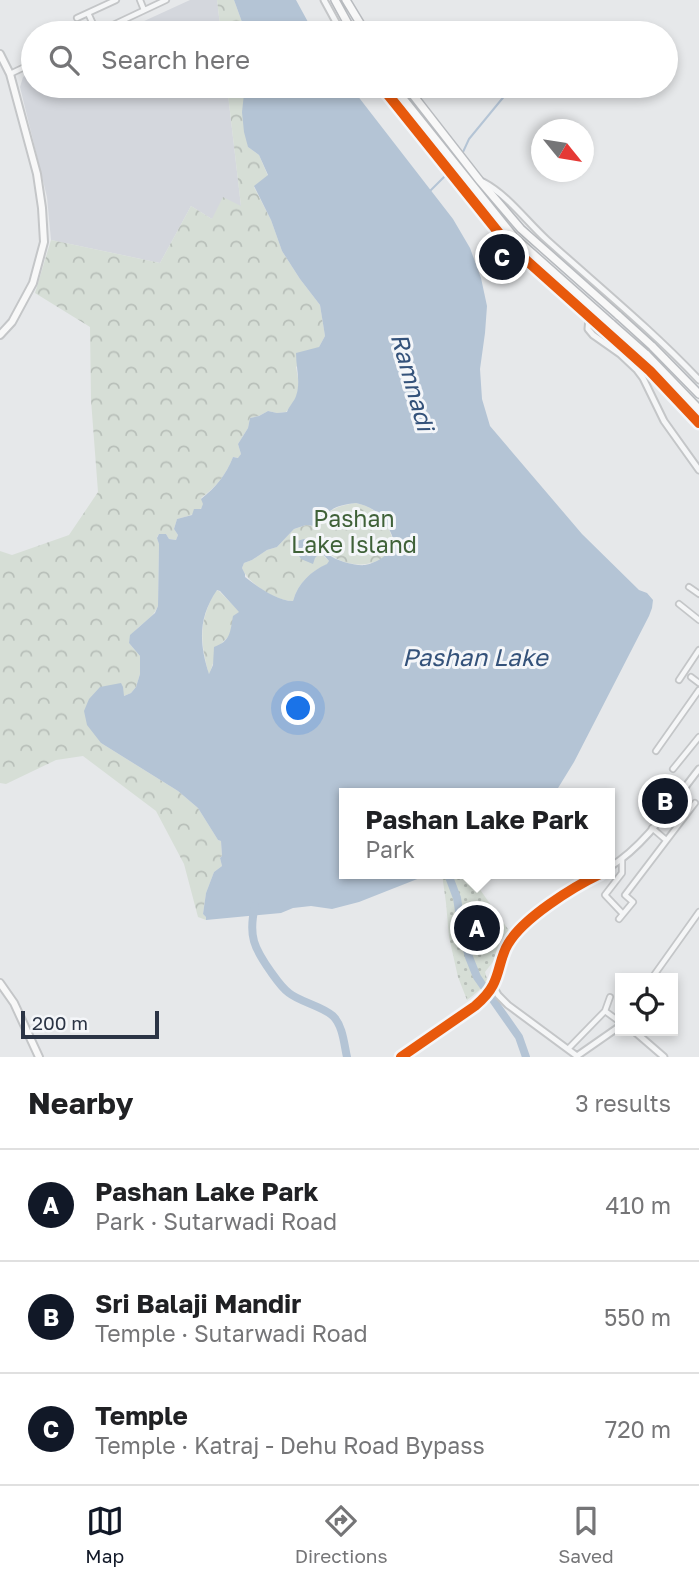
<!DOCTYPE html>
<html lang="en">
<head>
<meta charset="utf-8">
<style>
	body { margin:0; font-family:"Golos Text",sans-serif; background:#f6f6f6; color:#202124 }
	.controls { position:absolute; right:21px; bottom:21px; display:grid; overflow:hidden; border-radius:0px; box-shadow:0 4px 10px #0003 }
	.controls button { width:63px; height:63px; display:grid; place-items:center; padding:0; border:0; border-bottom:2px solid #e0e0e0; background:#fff; color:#202124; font:35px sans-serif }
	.compass { position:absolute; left:531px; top:119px; width:63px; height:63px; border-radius:50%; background:#fff; box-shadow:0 4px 10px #0003; rotate:120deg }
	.scale { position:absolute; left:21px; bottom:18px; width:138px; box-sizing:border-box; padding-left:7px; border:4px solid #2b3445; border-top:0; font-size:19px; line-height:24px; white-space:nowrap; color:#2b3445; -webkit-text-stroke:5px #f4f6f9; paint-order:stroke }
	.you { position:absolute; left:299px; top:709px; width:24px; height:24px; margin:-18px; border:5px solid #fff; border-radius:50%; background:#1a73e8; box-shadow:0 0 0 10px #1a73e833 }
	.badge { display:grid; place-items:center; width:46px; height:46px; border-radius:50%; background:#111827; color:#fff; font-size:23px; font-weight:700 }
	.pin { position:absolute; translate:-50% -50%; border:4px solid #fff; box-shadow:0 2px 7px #0006 }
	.popup { position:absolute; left:339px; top:788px; width:276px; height:91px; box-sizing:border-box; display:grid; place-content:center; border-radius:0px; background:#fff; filter:drop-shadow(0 2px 5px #0005); font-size:23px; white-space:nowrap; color:#757577 }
	.popup b { font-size:26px; color:#202124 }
	.popup::after { content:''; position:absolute; left:50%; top:100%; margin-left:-14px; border:14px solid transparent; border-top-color:#fff }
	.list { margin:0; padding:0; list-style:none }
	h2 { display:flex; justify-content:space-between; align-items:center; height:91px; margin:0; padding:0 28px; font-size:30px }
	h2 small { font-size:23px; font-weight:400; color:#757577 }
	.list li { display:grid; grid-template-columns:46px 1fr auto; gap:21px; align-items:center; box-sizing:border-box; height:112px; padding:0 28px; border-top:2px solid #e0e0e0 }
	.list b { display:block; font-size:26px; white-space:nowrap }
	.list p { margin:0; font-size:23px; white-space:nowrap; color:#757577 }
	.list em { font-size:23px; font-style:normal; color:#757577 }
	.icon { flex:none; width:38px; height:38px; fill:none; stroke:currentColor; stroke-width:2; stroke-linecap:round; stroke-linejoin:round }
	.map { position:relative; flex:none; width:699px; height:1057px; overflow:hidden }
	.search { position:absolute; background:#fff; box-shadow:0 4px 10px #0003; left:21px; right:21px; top:21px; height:77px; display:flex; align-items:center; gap:18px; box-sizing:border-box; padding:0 24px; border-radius:38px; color:#757577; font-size:26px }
	.sheet { height:427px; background:#fff }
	nav { display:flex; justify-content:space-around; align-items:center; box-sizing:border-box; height:98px; border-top:2px solid #e0e0e0; background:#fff; font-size:19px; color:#757577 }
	nav a { display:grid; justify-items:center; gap:4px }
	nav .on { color:#111827 }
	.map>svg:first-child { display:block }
	.built { fill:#d4d7dd }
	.forest { fill:url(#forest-crowns) }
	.park { fill:url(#park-dots) }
	.water { fill:#b4c4d5; fill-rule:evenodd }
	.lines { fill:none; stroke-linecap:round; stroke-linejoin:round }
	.stream { stroke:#b4c4d5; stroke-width:2 }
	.river { stroke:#b4c4d5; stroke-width:8 }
	.minor-casing { stroke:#c4c6c8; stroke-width:8 }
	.tertiary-casing { stroke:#c4c6c8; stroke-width:9 }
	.secondary-casing { stroke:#c4c6c8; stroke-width:10 }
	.trunk-casing { stroke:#b8bbbf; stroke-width:10 }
	.minor { stroke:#f5f6f7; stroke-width:4.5 }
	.tertiary { stroke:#f5f6f7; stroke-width:5 }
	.secondary { stroke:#f8f8f8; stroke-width:6 }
	.trunk { stroke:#f8f8f8; stroke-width:7 }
	.trunk-bridge-casing { stroke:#b8bbbf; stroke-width:10; stroke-linecap:butt }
	.trunk-bridge { stroke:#f8f8f8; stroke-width:7 }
	.cycleway-casing { stroke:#f4f6f9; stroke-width:15 }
	.cycleway { stroke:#e8590c; stroke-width:10 }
	.labels { text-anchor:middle; stroke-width:6; stroke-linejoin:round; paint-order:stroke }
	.park-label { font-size:23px; fill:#3f6138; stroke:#f4f6f9 }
	.water-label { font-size:24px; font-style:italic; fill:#34527a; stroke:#f4f6f9 }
</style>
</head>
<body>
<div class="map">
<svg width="699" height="1057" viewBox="0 0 699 1057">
	<defs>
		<pattern id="forest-crowns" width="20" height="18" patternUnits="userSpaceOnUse" patternTransform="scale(1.75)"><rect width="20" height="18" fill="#d6ded6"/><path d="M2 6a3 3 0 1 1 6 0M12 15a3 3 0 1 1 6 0" fill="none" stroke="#b8bfb9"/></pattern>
		<pattern id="park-dots" width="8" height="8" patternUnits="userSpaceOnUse" patternTransform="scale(1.75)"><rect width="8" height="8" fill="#d6ded6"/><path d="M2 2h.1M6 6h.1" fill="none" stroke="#b8bfb9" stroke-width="1.8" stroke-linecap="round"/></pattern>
	</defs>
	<rect width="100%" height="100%" fill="#e6e8ea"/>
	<!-- built -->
	<path class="built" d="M190,0H217L221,33H118Z
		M33,72V86H227L241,206L212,219L191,206L160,263L51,240L47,197L20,87L23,77Z"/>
	<!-- forest -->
	<path class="forest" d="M217,0H234L246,33H221Z
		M227,86H252L244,94L248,147L259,155L268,176L254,187L271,220L282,251L300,279L320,305L325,336L319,347L296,367L299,384L296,399L286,412L277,413L268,411L259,416L250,418L248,428L238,444L241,454L239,458L233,457C226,475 216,487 201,498L204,504C198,515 188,516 177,519L174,529L178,535L176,540L169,539L166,534H159L157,537L159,544L158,606C152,622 132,626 129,643L140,656V674L136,687L131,693L124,696L101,743L178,791L198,808L218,840L221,841L222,856L220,858L222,866L214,872L206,893L203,914L206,917V920L198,917L184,864L156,811L83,756L56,760L6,784L0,783V551L12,555L69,535L98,492L91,400L90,327L35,293L51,240L160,263L191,206L212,219L223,197L241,206Z
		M356,503C377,507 388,522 393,541C391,547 389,552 385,556C365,572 332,564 321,543L315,558L319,554H322L329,561L328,564C311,571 298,583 293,601C277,601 248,584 242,568L244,563L252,560L267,550L277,547L294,529L306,525L316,526C328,510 336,506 356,503Z
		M216,590L219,591L240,612L232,624L231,634L219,646L209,675C200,640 198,623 216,590Z"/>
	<!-- park -->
	<path class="park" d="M442,874H469L510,932L496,958L485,972L487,979C483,988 475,994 467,1000L458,977L449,937L446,903Z"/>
	<!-- water -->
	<path class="water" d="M234,0H296L314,33H246Z
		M252,86H350L453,219L470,248L481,278L487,306L485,333L480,369L482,399L490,426L582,534L639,590L647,593L653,600L652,608L649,616L574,762L555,793H344V874H430L359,902L332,909L311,906L293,908L281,913L206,920V917L203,914L206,893L214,872L222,866L220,858L222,856L221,841L218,840L198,808L178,791L101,743L87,725L84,711L89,699L100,687L121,683L123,687L124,696L131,693L136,687L140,674V656L129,643L130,635L155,613L158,606L159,544L157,538L159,534H166L169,539L176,540L178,535L174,529L177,519L192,515L194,509H201L203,504L201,499C216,487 226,475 233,457L238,458L241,454L238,444L248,428L250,418L259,416L268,411L277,413L287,412C289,406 294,402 296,396C301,382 296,368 296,353L319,347L325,336L320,305L300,279L282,251L271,220L254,186L268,175L259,155L248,147L244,132L242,112L244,94ZM356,503C369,506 381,512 387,525C389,529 393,536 393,540C393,553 377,563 365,565C355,566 336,561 328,554C324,550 322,545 320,539H304L294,542L293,546L301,559L313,564L315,558L319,554H323L329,561L327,564C311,571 298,583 293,601C277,601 258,587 245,577V574L242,568L244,563L252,560L267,550L277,547L294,529L306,525L315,526C328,510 335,505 356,503ZM217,590L220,591L239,612L233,616C230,632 231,641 214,647L213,665L209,674C199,643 198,618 217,590Z"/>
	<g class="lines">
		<!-- stream -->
		<path class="stream" d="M463,152L469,139L506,94L516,86
			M430,191L447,174"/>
		<!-- river -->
		<path class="river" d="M448,874L457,898L462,931L469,957L477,977L519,1037L526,1057
			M255,906C248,936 254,948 271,972C276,979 282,988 289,993C300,1002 322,1006 333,1016C343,1026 344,1044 347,1057"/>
		<defs>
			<path id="minor" d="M140,0L144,10
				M88,13L97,33
				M77,18L116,0
				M96,33L166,0
				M10,74L33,63
				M689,587L699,594
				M679,604L699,620
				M691,677L699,683
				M679,680L699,650
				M656,751L699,690
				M673,769L699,737
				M652,828L666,840
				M622,860V873L605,895L623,914
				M619,919L633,902L625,895L695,803
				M652,978L699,912
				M610,997L605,1011L620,1022
				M568,1049L605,1011"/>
			<path id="tertiary" d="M324,0L342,33
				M381,86L507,243L650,371L699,423
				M483,182C509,196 526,221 547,240C598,286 652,330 699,380
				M589,318L588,329L593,335L620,354L637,370L643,378L664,421L699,470
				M610,867C647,844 672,803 699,769
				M493,986L498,995L508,1005L577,1056L620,1026
				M634,1031L664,1057
				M401,1057L475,1006C482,1000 489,993 493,985C500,972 500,957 508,944C523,918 573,887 600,874"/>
			<path id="secondary" d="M0,54L10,74L37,174L42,208L44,242L33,283L12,322L0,335
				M0,983L14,1003L39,1057"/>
			<path id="trunk" d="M335,0L353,33
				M346,0L366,33
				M393,86L514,237L612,324
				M406,86L480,181L521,229L619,316
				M652,346L699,394
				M646,354L699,409"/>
		</defs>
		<!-- minor casing -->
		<use href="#minor" class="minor-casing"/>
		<!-- tertiary casing -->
		<use href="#tertiary" class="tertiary-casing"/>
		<!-- secondary casing -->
		<use href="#secondary" class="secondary-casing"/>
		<!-- trunk casing -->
		<use href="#trunk" class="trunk-casing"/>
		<!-- minor -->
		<use href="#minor" class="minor"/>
		<!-- tertiary -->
		<use href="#tertiary" class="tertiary"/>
		<!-- secondary -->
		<use href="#secondary" class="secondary"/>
		<!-- trunk -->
		<use href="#trunk" class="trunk"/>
		<defs>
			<path id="trunk-bridge" d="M619,316L652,346
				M612,324L646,354"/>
		</defs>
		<!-- trunk-bridge casing -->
		<use href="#trunk-bridge" class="trunk-bridge-casing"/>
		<!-- trunk-bridge -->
		<use href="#trunk-bridge" class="trunk-bridge"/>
		<defs>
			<path id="cycleway" d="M381,86L507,243L650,371L699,423
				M401,1057L475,1006C482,1000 489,993 493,985C500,972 500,957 508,944C523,918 573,887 600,874"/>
		</defs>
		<!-- cycleway casing -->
		<use href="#cycleway" class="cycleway-casing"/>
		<!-- cycleway -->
		<use href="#cycleway" class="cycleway"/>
	</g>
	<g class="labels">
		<!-- park labels -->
		<g class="park-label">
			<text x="354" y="527">Pashan<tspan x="354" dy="26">Lake Island</tspan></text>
		</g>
		<!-- water labels -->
		<g class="water-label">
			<text transform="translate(412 382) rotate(74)" y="8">Ramnadi</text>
			<text x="475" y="666">Pashan Lake</text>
		</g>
	</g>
</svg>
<div class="controls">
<button><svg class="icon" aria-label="locate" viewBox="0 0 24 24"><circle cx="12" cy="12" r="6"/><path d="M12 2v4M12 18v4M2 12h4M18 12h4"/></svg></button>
</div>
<svg class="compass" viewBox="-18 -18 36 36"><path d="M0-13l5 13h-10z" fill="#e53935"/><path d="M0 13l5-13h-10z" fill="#757577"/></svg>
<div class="scale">200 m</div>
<div class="you"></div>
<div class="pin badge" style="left:477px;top:928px">A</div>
<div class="popup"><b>Pashan Lake Park</b>Park</div>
<div class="pin badge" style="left:665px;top:801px">B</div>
<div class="pin badge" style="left:502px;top:257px">C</div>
<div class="search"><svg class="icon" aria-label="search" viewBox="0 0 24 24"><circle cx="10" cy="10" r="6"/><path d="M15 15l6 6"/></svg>Search here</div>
</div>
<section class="sheet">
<h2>Nearby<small>3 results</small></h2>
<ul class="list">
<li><span class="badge">A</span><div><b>Pashan Lake Park</b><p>Park · Sutarwadi Road</p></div><em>410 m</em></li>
<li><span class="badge">B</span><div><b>Sri Balaji Mandir</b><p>Temple · Sutarwadi Road</p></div><em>550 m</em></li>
<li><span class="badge">C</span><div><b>Temple</b><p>Temple · Katraj - Dehu Road Bypass</p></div><em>720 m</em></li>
</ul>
</section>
<nav>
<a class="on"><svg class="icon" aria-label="map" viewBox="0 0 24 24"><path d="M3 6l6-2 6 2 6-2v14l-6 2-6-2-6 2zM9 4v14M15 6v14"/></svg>Map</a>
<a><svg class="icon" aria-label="directions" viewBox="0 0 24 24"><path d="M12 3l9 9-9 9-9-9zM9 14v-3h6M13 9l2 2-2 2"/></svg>Directions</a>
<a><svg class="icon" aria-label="saved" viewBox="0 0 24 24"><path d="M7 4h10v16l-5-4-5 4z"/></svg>Saved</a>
</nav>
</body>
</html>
